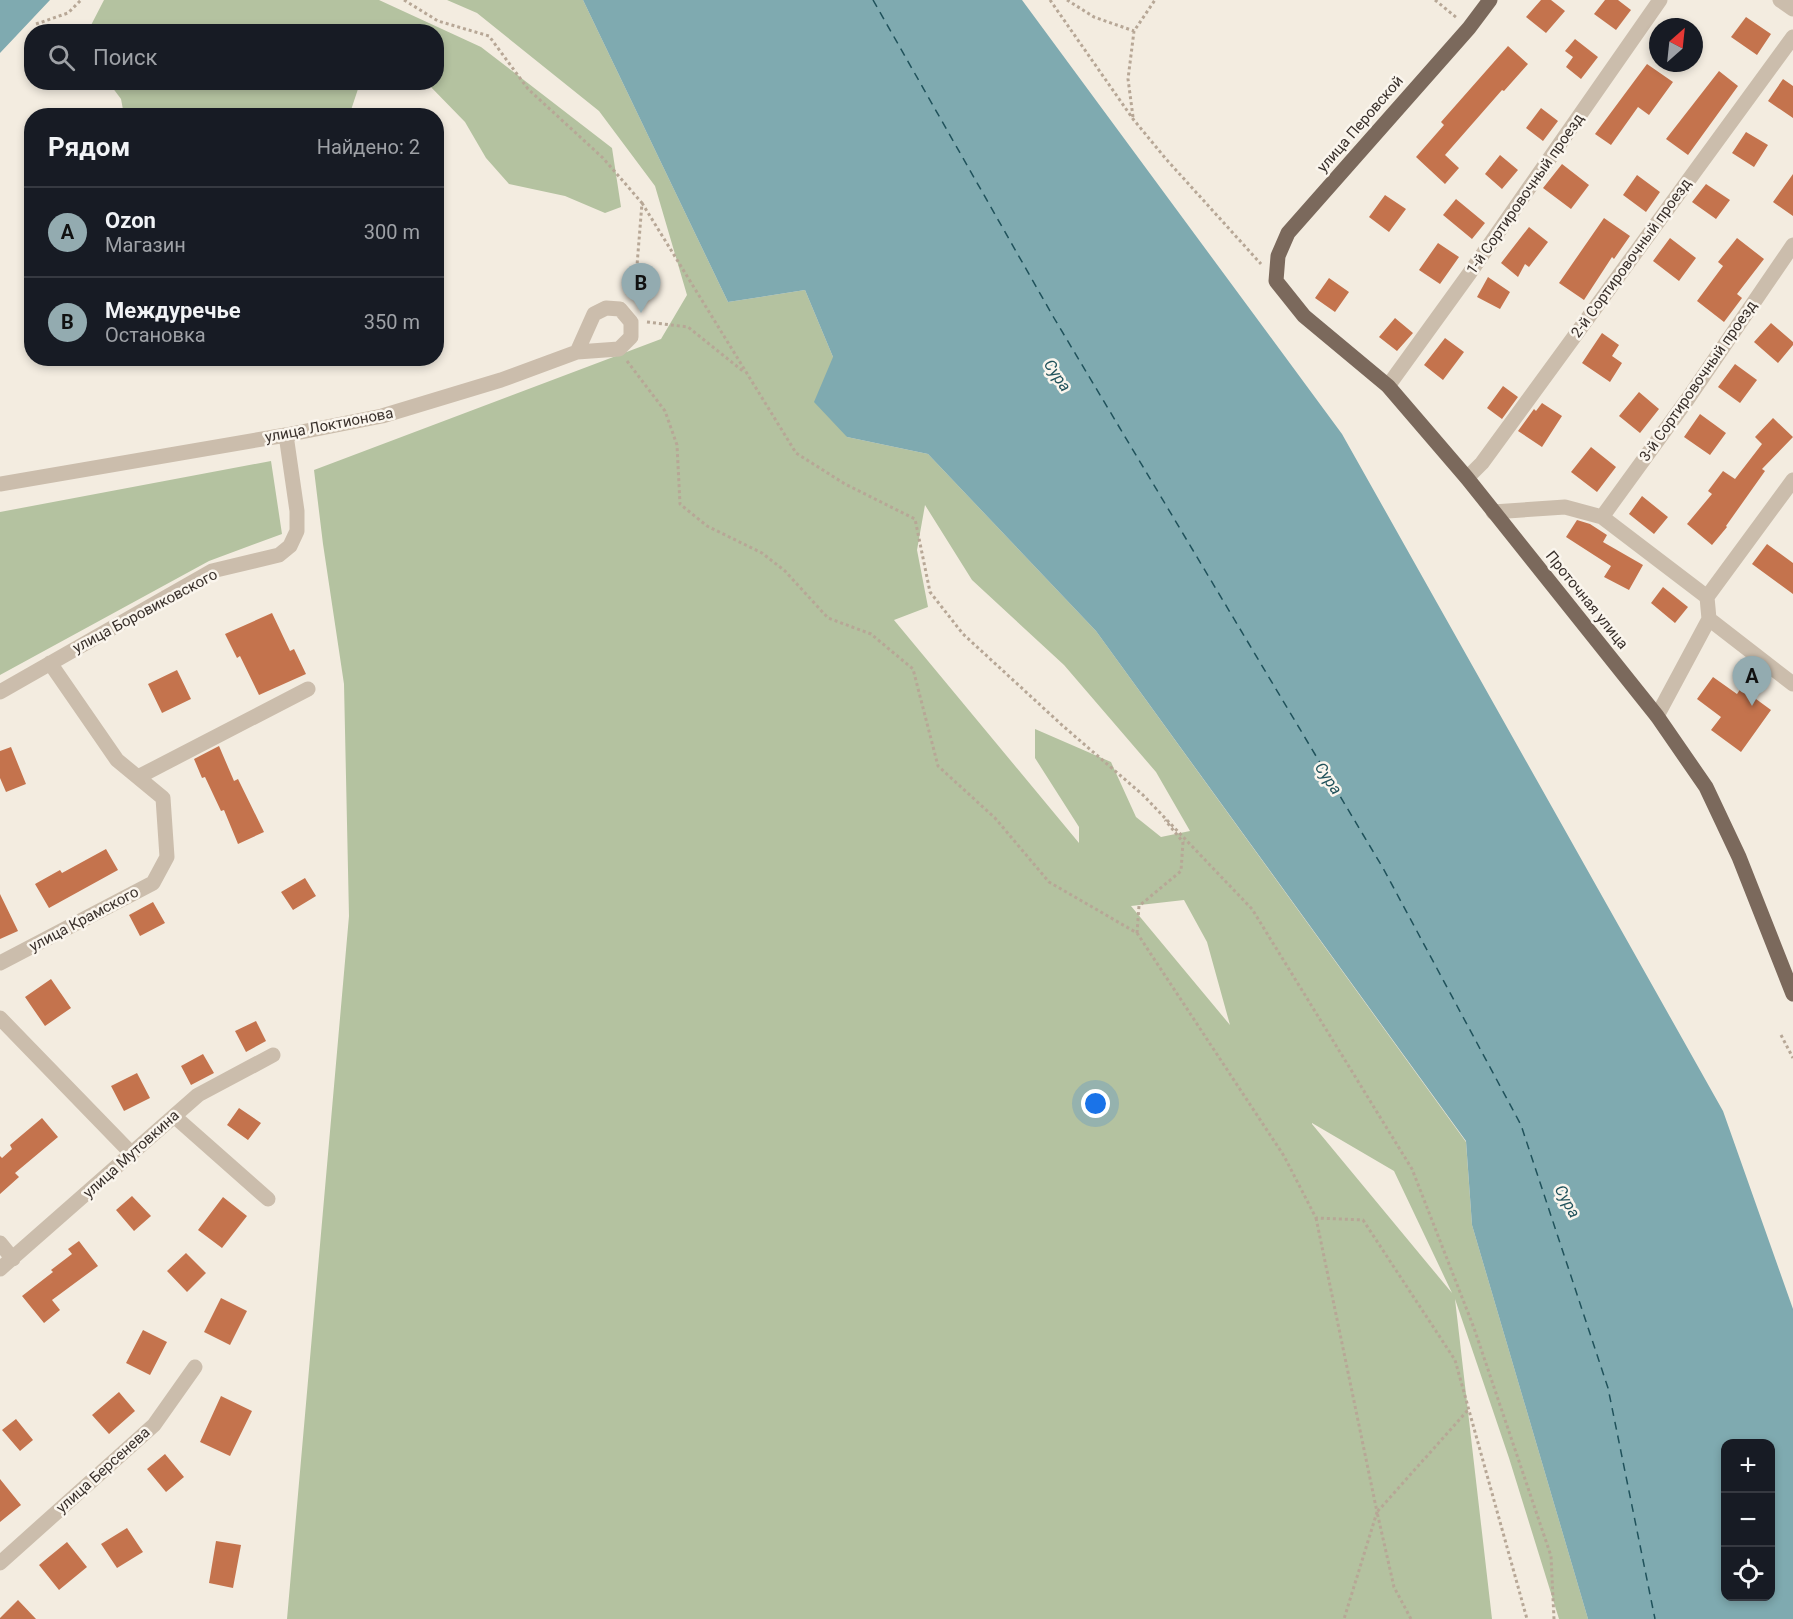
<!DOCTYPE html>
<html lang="ru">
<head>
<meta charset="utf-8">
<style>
	body { margin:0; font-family:Roboto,sans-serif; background:#242831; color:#f1f3f6 }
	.controls { position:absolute; right:18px; bottom:18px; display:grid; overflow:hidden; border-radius:12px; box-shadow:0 3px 9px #0003 }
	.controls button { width:54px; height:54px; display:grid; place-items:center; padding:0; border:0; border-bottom:2px solid #363941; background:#171b24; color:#f1f3f6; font:30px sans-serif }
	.compass { position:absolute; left:1649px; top:18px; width:54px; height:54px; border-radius:50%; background:#171b24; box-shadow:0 3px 9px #0003; rotate:27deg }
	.you { position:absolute; left:1096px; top:1104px; width:21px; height:21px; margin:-15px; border:4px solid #fff; border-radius:50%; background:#1a73e8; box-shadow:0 0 0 9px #1a73e833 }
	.badge { display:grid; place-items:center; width:39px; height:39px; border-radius:50%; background:#93abb0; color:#111; font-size:20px; font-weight:700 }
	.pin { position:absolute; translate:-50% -50px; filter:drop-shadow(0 2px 3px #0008) }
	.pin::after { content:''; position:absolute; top:32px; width:21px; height:18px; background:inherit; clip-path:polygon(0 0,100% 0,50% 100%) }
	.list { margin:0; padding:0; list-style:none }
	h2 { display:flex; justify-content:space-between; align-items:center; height:78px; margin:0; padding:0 24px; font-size:26px }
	h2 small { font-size:20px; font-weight:400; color:#9ea1a6 }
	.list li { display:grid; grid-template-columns:39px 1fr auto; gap:18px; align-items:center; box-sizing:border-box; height:90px; padding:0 24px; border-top:2px solid #363941 }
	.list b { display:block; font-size:22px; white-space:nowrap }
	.list p { margin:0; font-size:20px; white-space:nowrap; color:#9ea1a6 }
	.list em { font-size:20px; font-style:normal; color:#9ea1a6 }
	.icon { flex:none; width:33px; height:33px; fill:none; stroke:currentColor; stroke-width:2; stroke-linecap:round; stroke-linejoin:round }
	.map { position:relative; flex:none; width:1793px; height:1619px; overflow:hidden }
	.search { position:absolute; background:#171b24; box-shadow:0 3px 9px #0003; left:24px; top:24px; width:420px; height:66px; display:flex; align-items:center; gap:15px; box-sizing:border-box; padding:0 21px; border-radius:24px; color:#9ea1a6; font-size:22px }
	.panel { position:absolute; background:#171b24; box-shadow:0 3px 9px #0003; left:24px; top:108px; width:420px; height:258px; border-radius:24px }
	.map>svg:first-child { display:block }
	.green { fill:#b4c2a0; fill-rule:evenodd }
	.water { fill:#7faab0; fill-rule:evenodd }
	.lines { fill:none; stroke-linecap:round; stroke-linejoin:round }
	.ferry { stroke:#20525b; stroke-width:1.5; stroke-dasharray:8 6; stroke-linecap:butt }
	.building { fill:#c4734d }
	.path { stroke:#b7a796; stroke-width:3; stroke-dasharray:3 3; stroke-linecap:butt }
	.minor { stroke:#cbbdac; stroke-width:15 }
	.major { stroke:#7b695c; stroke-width:15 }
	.labels { text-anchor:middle; stroke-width:5; stroke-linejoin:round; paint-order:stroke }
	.street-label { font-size:15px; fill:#39302b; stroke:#faf5ed }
	.water-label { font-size:16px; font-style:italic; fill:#20525b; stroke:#faf5ed }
</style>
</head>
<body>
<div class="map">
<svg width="1793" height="1619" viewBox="0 0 1793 1619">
	<rect width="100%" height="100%" fill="#f3ece0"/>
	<!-- green -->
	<path class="green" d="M104,0H379L481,47L612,148L621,207L605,213L565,196L509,184L486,158L465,122L427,83L436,82V32L88,31Z
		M447,0H583L728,302L805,290L833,357L847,437L928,454L1096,631L1466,1142L1472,1225L1588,1619H1559L1509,1458L1455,1299L1492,1619H287L349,916L344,684L323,544L314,470L661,339L687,295L655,186L599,111L477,13ZM925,505L972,580L1064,665L1156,772L1190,831L1161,837L1136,817L1111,762L1035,729V758L1079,827V843L894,620L928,607L917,550ZM1184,900L1207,942L1230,1025L1131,906ZM1312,1123L1394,1171L1452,1293L1312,1124Z
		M109,83H360L349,116L124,115L121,99Z
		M271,461L282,534L209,561L0,675V512Z"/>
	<!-- water -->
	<path class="water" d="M0,0H50L0,53Z
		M583,0H1022L1342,434L1723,1111L1793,1309V1619H1588L1472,1225L1466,1141L1096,631L928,454L847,437L814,402L833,357L805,290L728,302ZM1726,1444H1770V1596H1726Z"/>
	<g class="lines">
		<!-- ferry -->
		<path class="ferry" d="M873,0L1054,318L1383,868L1521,1125L1608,1388L1655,1619"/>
	</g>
	<!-- building -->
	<path class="building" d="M1541,0H1551L1565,11L1546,33L1526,17Z
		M1605,0H1618L1631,10L1616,30L1594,14Z
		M1746,17L1771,34L1757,55L1731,37Z
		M1575,39L1598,57L1581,79L1566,67L1573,57L1565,51Z
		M1508,46L1528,64L1504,91L1502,90L1445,155L1459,168L1445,184L1416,157L1444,125L1441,122Z
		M1647,64L1673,82L1649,115L1638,107L1611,145L1595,134Z
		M1719,71L1738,86L1688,155L1666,139Z
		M1783,79L1793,86V118L1768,101Z
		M1541,108L1558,121L1543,141L1526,128Z
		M1746,132L1768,145L1754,167L1732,153Z
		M1500,155L1518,170L1502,189L1485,174Z
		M1562,164L1589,185L1571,209L1543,188Z
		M1793,174V216L1773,202Z
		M1637,175L1660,192L1646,212L1623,195Z
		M1706,184L1730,200L1716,219L1692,202Z
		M1385,195L1406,209L1389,232L1369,217Z
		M1456,199L1485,223L1472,239L1443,215Z
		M1604,218L1630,236L1614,259L1612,257L1584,300L1559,283Z
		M1529,227L1548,242L1529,267L1525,264L1518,277L1501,263Z
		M1670,238L1696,258L1679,281L1653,261Z
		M1737,238L1764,259L1737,294L1742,298L1724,322L1697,301L1723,266L1718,262Z
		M1438,243L1459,257L1440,284L1419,270Z
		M1488,277L1510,292L1500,309L1477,297Z
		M1329,278L1349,292L1335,312L1315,298Z
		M1395,318L1413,333L1397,351L1379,337Z
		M1771,323L1793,342V345L1778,363L1754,342Z
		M1602,333L1619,345L1612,356L1622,363L1610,382L1582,363Z
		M1445,338L1464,352L1443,380L1424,365Z
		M1735,364L1757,380L1740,403L1718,387Z
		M1503,386L1518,397L1502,419L1487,408Z
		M1639,392L1659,409L1640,433L1619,416Z
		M1542,403L1562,416L1542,447L1518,431L1534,409L1536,411Z
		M1700,414L1726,433L1710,455L1684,437Z
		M1773,418L1793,437L1762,469L1765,471L1726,526L1727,527L1712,545L1687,524L1712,494L1708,491L1723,471L1735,479L1762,444L1755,437Z
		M1591,447L1616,467L1597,492L1571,472Z
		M1642,496L1668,517L1654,534L1629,514Z
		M1577,520L1590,524L1607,535L1603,542L1643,565L1629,590L1604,577L1611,566L1566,537Z
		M1767,544L1793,563V594L1752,564Z
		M1663,587L1688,607L1675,623L1651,603Z
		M272,613L290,651L294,649L306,674L259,695L240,656L237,658L225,634Z
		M177,670L191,699L162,713L148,684Z
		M1713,677L1737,694L1741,688L1771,710L1741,752L1711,730L1721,717L1697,699Z
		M219,746L234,781L238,779L264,832L238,844L224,810L221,811L205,777L202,778L194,759Z
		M11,747L26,784L6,792L0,778V751Z
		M106,849L118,870L49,908L35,884L60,870L62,873Z
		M305,878L316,896L293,910L281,892Z
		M0,894L18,931L0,939Z
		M153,902L165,923L140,936L129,915Z
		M51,979L71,1008L45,1026L25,997Z
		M256,1021L266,1041L246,1052L235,1031Z
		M203,1054L214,1073L191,1085L181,1066Z
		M137,1073L150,1098L124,1111L111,1086Z
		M239,1108L261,1123L248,1140L227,1125Z
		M42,1118L58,1137L15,1173L19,1177L0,1194V1156L2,1158L12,1149L10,1145Z
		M132,1196L151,1216L134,1231L116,1210Z
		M223,1197L247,1216L222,1248L198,1230Z
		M79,1241L98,1266L52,1300L60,1310L44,1323L22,1296L53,1272L51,1270L72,1254L68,1249Z
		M186,1253L206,1273L187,1292L167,1271Z
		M221,1298L247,1311L230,1345L204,1332Z
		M143,1330L167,1342L150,1375L126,1363Z
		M119,1392L135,1411L109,1434L92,1415Z
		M221,1396L252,1411L230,1456L200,1442Z
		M16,1419L33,1440L20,1451L2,1430Z
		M165,1454L184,1477L166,1492L147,1469Z
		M0,1479L21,1505L0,1522Z
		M127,1528L143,1552L117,1568L101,1544Z
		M216,1541L241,1545L233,1588L209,1583Z
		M67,1542L87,1567L59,1590L39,1565Z
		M18,1600L36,1619H0V1618Z"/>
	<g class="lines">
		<!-- path -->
		<path class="path" d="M404,0L438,21L489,36L528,89L603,158L642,203L636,278L627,295
			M1050,0L1133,119L1166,159L1261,264
			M1067,0L1094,17L1134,31
			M1435,0L1457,18
			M36,24L68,13L81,0
			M1133,117L1128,79L1134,31L1155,0
			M642,203L796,453L845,484L915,519L930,592L963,634L1063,726L1143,795L1252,909L1412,1169L1474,1328L1551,1556L1554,1619
			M647,322L688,327L744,372
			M627,361L665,411L677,445L680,504L707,526L762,553L785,571L828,618L871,634L913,669L938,766L995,818L1049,882L1137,933L1284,1156L1316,1218L1363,1220L1455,1360L1527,1619
			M1137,933L1139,906L1181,871L1183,842L1165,820
			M1781,1035L1793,1058
			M1316,1218L1377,1512L1344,1619
			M1411,1619L1394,1587L1377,1512L1468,1410"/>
		<!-- minor -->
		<path class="minor" d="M1780,0L1793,9
			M1388,386L1469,274L1660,0
			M1467,478L1482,463L1793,37
			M0,484L286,435L382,416L501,380L577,352L619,349L631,337V322L620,309L606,308L594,314L577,352
			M1493,512L1565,507L1602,517L1707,597L1709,619L1657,716
			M1602,517L1687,400L1793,245
			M1707,597L1793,480
			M1709,619L1793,684
			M0,692L212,571L279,555L290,546L297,531V511L286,435
			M138,777L308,689
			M0,963L153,883L167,857L163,798L117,760L50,663
			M0,1018L132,1154
			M174,1116L268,1199
			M0,1243L13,1259
			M0,1269L198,1095L273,1055
			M0,1563L154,1425L195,1367"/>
		<!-- major -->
		<path class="major" d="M1490,0L1469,28L1288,233L1278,256L1276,281L1304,316L1388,386L1467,478L1657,716L1706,787L1739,857L1793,994"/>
	</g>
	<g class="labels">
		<!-- street labels -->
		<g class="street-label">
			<text transform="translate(1360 124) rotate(-49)" y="5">улица Перовской</text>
			<text transform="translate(1525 194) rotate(-55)" y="5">1-й Сортировочный проезд</text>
			<text transform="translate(1631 258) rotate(-54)" y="5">2-й Сортировочный проезд</text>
			<text transform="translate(1698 381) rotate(-55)" y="5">3-й Сортировочный проезд</text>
			<text transform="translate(329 425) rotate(-11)" y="5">улица Локтионова</text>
			<text transform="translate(1587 600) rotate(51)" y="5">Проточная улица</text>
			<text transform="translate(145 611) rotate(-28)" y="5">улица Боровиковского</text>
			<text transform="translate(84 919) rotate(-28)" y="5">улица Крамского</text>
			<text transform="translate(131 1154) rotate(-42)" y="5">улица Мутовкина</text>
			<text transform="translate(103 1470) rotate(-42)" y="5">улица Берсенева</text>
		</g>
		<!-- water labels -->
		<g class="water-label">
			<text transform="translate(1058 375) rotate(56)" y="6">Сура</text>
			<text transform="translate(1329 778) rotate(56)" y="6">Сура</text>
			<text transform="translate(1568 1201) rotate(61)" y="6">Сура</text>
		</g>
	</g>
</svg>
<div class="controls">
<button>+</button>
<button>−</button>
<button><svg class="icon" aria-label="locate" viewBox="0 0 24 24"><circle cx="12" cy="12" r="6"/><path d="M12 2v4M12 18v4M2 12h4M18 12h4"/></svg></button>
</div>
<svg class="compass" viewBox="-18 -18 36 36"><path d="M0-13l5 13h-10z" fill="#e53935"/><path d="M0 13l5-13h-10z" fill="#9ea1a6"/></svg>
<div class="you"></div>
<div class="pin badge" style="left:1752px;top:706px">A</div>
<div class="pin badge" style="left:641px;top:313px">B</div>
<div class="search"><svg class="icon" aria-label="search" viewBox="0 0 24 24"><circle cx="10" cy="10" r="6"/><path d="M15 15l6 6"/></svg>Поиск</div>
<section class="panel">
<h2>Рядом<small>Найдено: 2</small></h2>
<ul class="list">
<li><span class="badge">A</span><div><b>Ozon</b><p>Магазин</p></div><em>300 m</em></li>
<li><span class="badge">B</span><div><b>Междуречье</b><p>Остановка</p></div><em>350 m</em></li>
</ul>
</section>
</div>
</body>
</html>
